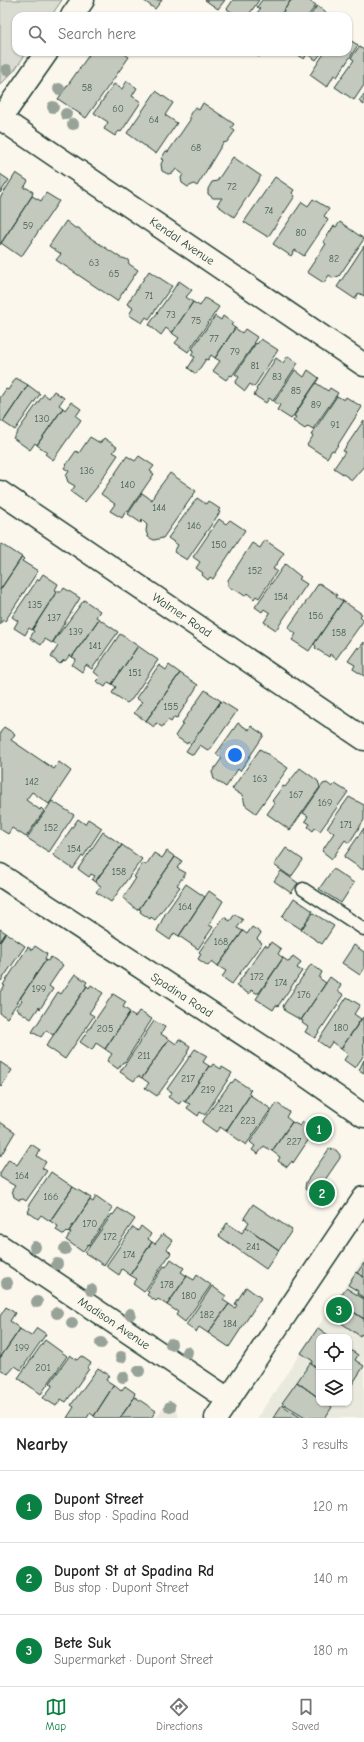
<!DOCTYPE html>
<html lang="en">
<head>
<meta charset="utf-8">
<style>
	body { margin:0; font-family:"Comic Neue",sans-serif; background:#f2f2f2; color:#222 }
	.controls { position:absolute; right:12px; bottom:12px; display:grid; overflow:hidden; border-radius:8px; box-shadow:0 1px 3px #0004 }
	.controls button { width:36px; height:36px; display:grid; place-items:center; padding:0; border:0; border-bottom:1px solid #e0e0e0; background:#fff; color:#222; font:20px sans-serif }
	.you { position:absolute; left:235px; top:755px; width:14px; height:14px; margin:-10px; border:3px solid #fff; border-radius:50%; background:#1a73e8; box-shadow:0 0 0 6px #1a73e833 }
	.badge { display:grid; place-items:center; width:26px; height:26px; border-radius:50%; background:#0b8043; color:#fff; font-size:13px; font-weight:700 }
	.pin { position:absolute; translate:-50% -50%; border:2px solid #fff; box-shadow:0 1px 4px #0006 }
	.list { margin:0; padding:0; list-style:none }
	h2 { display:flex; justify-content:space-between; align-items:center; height:52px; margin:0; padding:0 16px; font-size:17px }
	h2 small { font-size:13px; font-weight:400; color:#767676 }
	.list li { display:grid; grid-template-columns:26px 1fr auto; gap:12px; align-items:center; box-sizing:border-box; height:72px; padding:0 16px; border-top:1px solid #e0e0e0 }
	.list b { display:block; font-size:15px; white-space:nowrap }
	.list p { margin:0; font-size:13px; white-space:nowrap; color:#767676 }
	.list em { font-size:13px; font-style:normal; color:#767676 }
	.icon { flex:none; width:22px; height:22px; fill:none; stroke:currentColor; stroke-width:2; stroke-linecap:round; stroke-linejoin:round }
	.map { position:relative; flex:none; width:364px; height:1418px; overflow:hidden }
	.search { position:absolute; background:#fff; box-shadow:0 1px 3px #0004; left:12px; right:12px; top:12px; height:44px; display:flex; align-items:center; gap:10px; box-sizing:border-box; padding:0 14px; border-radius:12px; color:#767676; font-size:15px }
	.sheet { height:268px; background:#fff }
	nav { display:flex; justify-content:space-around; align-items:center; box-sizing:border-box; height:56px; border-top:1px solid #e0e0e0; background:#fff; font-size:11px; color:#767676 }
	nav a { display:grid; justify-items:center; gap:2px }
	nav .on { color:#0b8043 }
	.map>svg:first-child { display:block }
	.built { fill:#eae9de; fill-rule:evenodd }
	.green { fill:#dbdcd1; stroke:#7d8c82 }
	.building { fill:#c4c9be; stroke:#1f3d34 }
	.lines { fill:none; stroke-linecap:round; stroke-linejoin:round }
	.service-casing { stroke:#1f3d34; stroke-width:15 }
	.minor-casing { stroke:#1f3d34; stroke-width:25 }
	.primary-casing { stroke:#1f3d34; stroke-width:25 }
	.service { stroke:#fbf7ec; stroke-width:12 }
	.minor { stroke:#fbf7ec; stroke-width:22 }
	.primary { stroke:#fbf7ec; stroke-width:22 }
	.tree { fill:#97a298 }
	.labels { text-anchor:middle; stroke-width:3; stroke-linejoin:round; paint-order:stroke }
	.number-label { font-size:10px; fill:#486056 }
	.street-label { font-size:12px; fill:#1f3d34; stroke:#fbf7ec }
</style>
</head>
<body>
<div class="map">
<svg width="364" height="1418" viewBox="0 0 364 1418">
	<rect width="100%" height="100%" fill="#fbf7ec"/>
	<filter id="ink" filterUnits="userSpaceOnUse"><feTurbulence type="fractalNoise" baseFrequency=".025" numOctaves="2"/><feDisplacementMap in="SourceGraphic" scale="8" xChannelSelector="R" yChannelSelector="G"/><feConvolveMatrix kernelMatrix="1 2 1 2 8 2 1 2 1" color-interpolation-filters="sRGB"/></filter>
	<g filter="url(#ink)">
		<!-- built -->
		<path class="built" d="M364,1258V1418H257ZM319,1337H349V1403H319Z
			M166,1403L177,1411L179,1418H156Z"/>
		<!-- green -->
		<path class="green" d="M0,0H62L51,16H16V52H27L14,71L0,85Z"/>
		<!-- building -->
		<path class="building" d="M143,0H162L155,9Z
			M205,0H225L218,9Z
			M233,0H259L248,16H237L227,9Z
			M262,0H291L280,16H255L260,9L257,7Z
			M291,0H308L316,5L308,16H280Z
			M317,6L329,15L328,16H310Z
			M348,39L358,45L337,77L334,75L327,87L310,75L325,52H348Z
			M359,47L364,50V85L354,100L335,87L354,60L351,58Z
			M91,52H122L129,57L86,118L58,99Z
			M255,52H262L259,57L254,53Z
			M265,52H274L271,56Z
			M298,52H322L316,60L307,54L304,59L297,54Z
			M127,81L137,88L132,96L141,102L121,132L119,131L115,136L104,129L108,122L94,113L114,84L122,89Z
			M156,91L173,103L165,115L177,123L156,154L127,133Z
			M364,94V105L359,101Z
			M203,103L234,124L231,128L235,131L227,142L223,143L197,186L194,184L188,187L182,183L181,178L183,174L176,169L173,173L168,174L162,171L161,164L163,160L161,159L166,151L168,152L190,120V114L195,107L199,110Z
			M233,157L261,176L234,217L217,205L222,198H213L208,194V189L212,182L217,181Z
			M16,173L28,181L24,188H27L33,192L32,196L0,245V198Z
			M0,174L9,180L0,193Z
			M275,177L294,190L292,193L295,196L268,237L244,222Z
			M46,193L59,201L21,257L1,243L32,196L41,201Z
			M313,199L329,209L324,216L328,220L304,256L295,250L291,256L273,244L302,202L308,206Z
			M66,221L75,228H79L83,233L121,258H123L128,260L129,264L138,270L117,301L56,260L61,254L49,246Z
			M340,222L364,239L339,276L333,278L329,275L324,283L307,272L326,244L323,242L334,226L336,227Z
			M364,246V296L359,293L355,299L337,287Z
			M149,271L172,286L149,319L146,317L142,323L129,315L133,308L127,304Z
			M179,281L192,290L186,297L193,302L172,333L166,328L161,335L149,325Z
			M205,298L219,307L188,352L175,343L179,338L172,333L193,302L200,306Z
			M215,316L221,320L223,316L233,323L231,325L235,328L215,358L211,355L208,360L206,359L196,374L188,368L195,357L191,355L194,350L192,349Z
			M235,328L242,333L245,329L257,337L254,342L255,343L232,376L230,375L226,380L213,371L220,361L215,358Z
			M261,339L278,350L254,387L250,384L245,391L235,383L239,377L235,374L256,343L257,344Z
			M288,356L298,363L273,401L269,398L266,403L254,395L257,390L256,389L276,358L283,363Z
			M295,370L304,377L308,370L319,378L291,419L277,410L280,405L274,402Z
			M16,378L28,385L3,422L0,420V398L6,389L8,390Z
			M316,383L328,391L330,388L338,393L313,429L308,426L305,429L293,421L296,417L294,416Z
			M28,385L40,394L15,430L3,422Z
			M54,391L64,398L59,405L63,408L37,445L35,443L30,450L13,438L44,394L49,398Z
			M337,396L344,400L346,397L362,407L334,451L332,450L327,458L307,445L313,436L311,435Z
			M71,402L81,409L76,416L81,420L53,460L45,454L47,452L37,445L63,408L65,410Z
			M364,420V466L352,480L334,468L345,452L343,451Z
			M90,437L100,443L104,438L117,447L113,452L118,455L97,486H98L85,502L71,492L75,486L68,482L66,476L69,471L64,468L76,451L79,453Z
			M127,456L135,461L139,456L154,466L150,471L154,474L128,512L126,511L122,518L110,511L115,504L101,494Z
			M170,473L196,491L163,538L154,540L148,537L146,531L147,525L142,520L141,523L128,514L142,493L152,500L155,493Z
			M197,498L206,504L208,501L220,509L218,511L220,512L187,560L174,552L178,545L168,538Z
			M219,519L226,524L230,520L245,530L213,579L210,577L208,580L202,575L203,573L196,568L200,562L193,557Z
			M265,540L284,553L273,569L277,571L259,598L256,596L254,599L247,593L245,596L236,590L232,589L228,586V580L252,543L260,548Z
			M2,544L22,557L0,590V547Z
			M22,557L24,559L22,561L38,571L5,621L3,620L0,624V590Z
			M285,564L301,577L299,579L307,584L276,630L264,622L270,613L264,609L262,612L255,607Z
			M43,574L58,584L55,590L57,591L32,630L29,628L25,635L14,628L18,621L12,617L38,579L39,580Z
			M319,583L337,595L336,597L343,601L309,651L292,640L296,634L288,628Z
			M64,588L80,598L52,643L45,639L41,645L30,638L34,631L32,630L57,591H62Z
			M84,600L100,611L96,617L99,619L72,657L70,655L65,661L64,660L60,664L51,657L58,646L53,642Z
			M343,601L362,614L360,616L364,620L336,659L330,654L329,657L315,648L316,646L314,644Z
			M99,619L118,632L92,669L86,665L82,672L72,665L76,659L72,657Z
			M120,634L138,646L112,684L108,682L105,687L96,681L100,677L94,672Z
			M364,642V676L353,669L355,665L348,661L358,647L359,649Z
			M138,646L158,660L132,699L127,703L112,693L116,687L112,684Z
			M159,665L166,670L169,665L180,673L146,721L134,713L142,702L136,698Z
			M180,673L198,685L177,718L174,717L171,722L168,720L162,727L156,723L154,727L146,721Z
			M205,690L221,701L191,744L188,742L187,744L175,736L183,724L182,723Z
			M221,701L237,711L209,751L200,745L193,755L186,751Z
			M238,723L249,730L251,726L264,735L240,771L238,769L226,787L214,779L212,772L222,758L216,754Z
			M4,727L15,734L11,740L54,769L59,762L71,771L49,804L32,792L26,800L40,810L41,808L44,811L26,837L12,828L8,834L0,829V733Z
			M260,749L288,768L256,813L245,805L243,796L232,789Z
			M300,768L318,781L320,787L290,830L267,814L275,803L272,801L283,786L285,787Z
			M327,783L332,787L335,784L348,792L320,831L315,828L313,831L308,827L310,824L305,821L308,816L303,813L323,784Z
			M349,797L364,805V820L349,843L345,840L332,859L322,851L334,833L327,828Z
			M52,801L74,815L49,852L27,838Z
			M78,819L85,824L88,819L102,828L83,857L82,856L73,869L53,855Z
			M364,828V868L363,870L344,857Z
			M103,832L122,845L95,882L92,880L95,876L91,874L89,877L78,869Z
			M122,845L142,859L111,902L96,892L101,886L95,882Z
			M286,848L303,860L291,877L274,865Z
			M167,851L175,857L139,909L138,908L137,910L123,898L136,878L134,877L143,863L146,865L154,853L162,858Z
			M175,857L182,861L177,868L186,873L177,885L180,887L155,920L151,917L150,919L140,912L141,910L139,909Z
			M333,869L354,883L341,903L319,889Z
			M281,871L298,883L291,893L274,881Z
			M186,884L205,897L179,936L174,933L170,940L157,931L165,914Z
			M209,891L223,901L209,925L213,927L198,949L179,936Z
			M294,898L313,911L301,929L282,917Z
			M313,913L334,926L322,944L301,930Z
			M235,914L243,920L237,928L243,931L218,966L212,961L208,966L198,959L201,954L199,952L224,917L230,921Z
			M252,927L261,933L257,939L262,943L232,984L222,977L226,971L218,966L243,931L247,934Z
			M0,929L6,933L0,942Z
			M6,933L25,946L1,981L0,980V942Z
			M271,942L281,949L278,954L283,958L259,993H256L251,990L249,994L236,986L265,945L268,947Z
			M354,945L364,952V969L360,975L342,963Z
			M35,946L47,954L45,959L46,960L7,1018L0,1013V992L5,986L3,985L28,947L32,950Z
			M293,956L301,962L297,968L302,971L278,1006L276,1005L273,1010L256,999L283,958L289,962Z
			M51,957L63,965L49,986L53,989L40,1009L39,1007L31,1019L16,1009L22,1000L20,998L46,960L48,961Z
			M311,964L322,972L319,978L326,983L301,1020L285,1011L283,1006Z
			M75,974L87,982L85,985L87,986L53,1035L46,1030L41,1037L32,1032L58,992L61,994Z
			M330,977L341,985L338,991L344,995L315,1038L305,1032L308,1027L302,1023L303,1021L301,1020Z
			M91,985L103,993L89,1013L94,1016L65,1059L46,1046L87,986L89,988Z
			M113,994L126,1002L123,1007L130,1012L105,1049L96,1043L92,1050L80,1042Z
			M347,997L360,1005L354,1014L361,1019L341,1049L332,1042L328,1048L318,1041Z
			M139,1011L152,1019L125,1062H123L118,1069L107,1061L112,1054L105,1049L129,1013L135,1017Z
			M363,1017L364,1055L355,1068L344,1060L348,1054L341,1049Z
			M154,1021L165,1027L161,1034L169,1039L142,1078L138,1076L134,1081L120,1072Z
			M169,1039L176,1044L179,1039L190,1046L187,1052L188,1053L157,1096L145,1088L149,1083L142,1078Z
			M195,1049L207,1056L203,1062L209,1066L185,1102L182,1100L179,1104L168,1097L172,1092L167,1089Z
			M364,1060V1073L359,1070Z
			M0,1062L12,1070L1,1087L0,1086Z
			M213,1064L221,1069L222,1067L232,1073L205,1115L200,1112L198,1116L187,1108L190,1104L185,1102L209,1066L211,1067Z
			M235,1079L251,1090L248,1093L250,1095L226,1131L220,1127L216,1132L202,1122L231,1082L232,1083Z
			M250,1095L271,1109L246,1145L226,1131Z
			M277,1103L289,1112L286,1117L292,1122L272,1151L264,1146L258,1154L252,1150L255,1146L250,1142Z
			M0,1122L15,1132L0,1157Z
			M292,1122L300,1126L303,1122L315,1130L293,1163L292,1161L287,1167L278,1161L280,1157L272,1151Z
			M31,1144L40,1150L37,1156L46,1162L42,1168L47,1171L26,1201L23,1199L19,1200L14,1197L12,1190L15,1186L0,1177V1173L9,1159L17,1165Z
			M329,1149L336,1150L340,1155V1158L318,1190L313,1194H310L305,1189L306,1182Z
			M51,1172L73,1187L50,1221L41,1215L38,1219L28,1212L30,1208L28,1206Z
			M73,1187L91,1198L68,1233L67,1232L64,1235L56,1230L58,1226L50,1221Z
			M96,1196L113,1208L109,1213L110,1214L89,1245L88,1244L83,1252L66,1240L71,1232L69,1231L90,1200L93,1202Z
			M253,1204L292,1230L279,1250L246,1227L249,1222L244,1218Z
			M118,1208L135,1219L104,1265L85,1253L112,1214L113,1215Z
			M227,1223L242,1233L246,1227L279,1250L266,1269L219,1236Z
			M141,1226L151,1234L148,1239L152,1242L130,1275L122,1269L119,1275L106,1266L133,1227L138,1231Z
			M163,1234L173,1241L167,1249L171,1253L144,1292L133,1284L137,1279L130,1275L152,1242L155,1244Z
			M171,1259L184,1268L181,1272L187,1276L167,1305L158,1299L156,1301L147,1295L149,1292L147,1291L164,1266L166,1267Z
			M364,1263V1277L357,1273Z
			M356,1272L364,1277V1298L357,1293L358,1291L348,1285Z
			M197,1275L211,1285L185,1322L176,1315L178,1312L167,1305L187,1276L194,1280Z
			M212,1286L226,1296L223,1300L229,1304L208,1333L199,1327L196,1332L186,1325Z
			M246,1287L261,1298L229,1347L208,1333L229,1304L235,1308L237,1305L235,1304Z
			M346,1288L364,1299V1319L337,1301Z
			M337,1301L364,1319V1336L361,1334L360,1336L340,1322L341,1321L329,1313Z
			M6,1307L15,1313L10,1321L20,1329L0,1358V1316Z
			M37,1328L46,1334L21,1370L15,1366L8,1374L0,1369V1358L20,1329L31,1336Z
			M318,1328L331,1337H319V1369L311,1364L313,1361L301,1353Z
			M45,1340L67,1356L41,1394L18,1378Z
			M349,1349L358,1355L355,1360L364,1366L349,1389Z
			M70,1355L77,1360L81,1356L91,1363L87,1368L89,1369L66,1402L61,1399L56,1406L43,1398L53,1385L50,1383Z
			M310,1363L319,1369V1398L297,1382Z
			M98,1368L109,1375L106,1380L114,1385L94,1416L90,1413L87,1418H67L74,1407L71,1405Z
			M297,1382L319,1398V1403H327L332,1407L325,1418H307L282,1403Z
			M114,1385L121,1391L125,1386L135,1393L133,1399L120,1418H96L94,1416Z
			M135,1397L156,1411L151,1418H120Z
			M282,1405L301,1418H273Z"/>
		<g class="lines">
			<defs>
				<path id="service" d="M303,889L364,929"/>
				<path id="minor" d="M72,16L83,0
					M0,118L364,365
					M1,118L47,52
					M0,492L364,739
					M0,1246L228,1399"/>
				<path id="primary" d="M0,875L292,1066L364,1116
					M216,1418L364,1198"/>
			</defs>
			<!-- service casing -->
			<use href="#service" class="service-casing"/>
			<!-- minor casing -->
			<use href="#minor" class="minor-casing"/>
			<!-- primary casing -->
			<use href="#primary" class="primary-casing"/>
			<!-- service -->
			<use href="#service" class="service"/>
			<!-- minor -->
			<use href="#minor" class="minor"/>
			<!-- primary -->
			<use href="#primary" class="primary"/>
		</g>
		<!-- trees -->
		<g class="tree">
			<circle cx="7" cy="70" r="6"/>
			<circle cx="59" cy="89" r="6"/>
			<circle cx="53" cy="107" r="6"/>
			<circle cx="66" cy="114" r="6"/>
			<circle cx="73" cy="124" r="6"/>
			<circle cx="35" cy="1247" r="6"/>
			<circle cx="65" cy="1249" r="6"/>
			<circle cx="57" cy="1264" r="6"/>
			<circle cx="7" cy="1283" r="6"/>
			<circle cx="91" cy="1290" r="6"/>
			<circle cx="37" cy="1302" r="6"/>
			<circle cx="57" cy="1313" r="6"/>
			<circle cx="130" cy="1314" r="6"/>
			<circle cx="72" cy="1323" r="6"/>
			<circle cx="101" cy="1343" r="6"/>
			<circle cx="171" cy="1344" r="6"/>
			<circle cx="187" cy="1352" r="6"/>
			<circle cx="121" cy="1357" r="6"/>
			<circle cx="139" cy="1371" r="6"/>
			<circle cx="123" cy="1377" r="6"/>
			<circle cx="170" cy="1407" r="6"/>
		</g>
	</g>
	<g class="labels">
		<!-- number labels -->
		<g class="number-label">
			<text x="87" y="91">58</text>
			<text x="118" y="112">60</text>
			<text x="154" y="123">64</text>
			<text x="196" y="151">68</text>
			<text x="232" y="190">72</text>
			<text x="269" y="214">74</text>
			<text x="28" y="229">59</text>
			<text x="301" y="236">80</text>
			<text x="334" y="262">82</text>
			<text x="94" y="266">63</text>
			<text x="114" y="277">65</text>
			<text x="149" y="299">71</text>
			<text x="171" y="318">73</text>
			<text x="196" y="324">75</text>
			<text x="214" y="342">77</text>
			<text x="235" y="355">79</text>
			<text x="255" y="369">81</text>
			<text x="277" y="380">83</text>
			<text x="296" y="394">85</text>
			<text x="316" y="408">89</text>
			<text x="42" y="422">130</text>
			<text x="335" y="428">91</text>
			<text x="87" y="474">136</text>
			<text x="128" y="488">140</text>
			<text x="159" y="511">144</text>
			<text x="194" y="529">146</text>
			<text x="219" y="548">150</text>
			<text x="255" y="574">152</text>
			<text x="281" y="600">154</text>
			<text x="35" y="608">135</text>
			<text x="316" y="619">156</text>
			<text x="54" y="621">137</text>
			<text x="76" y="635">139</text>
			<text x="339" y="636">158</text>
			<text x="95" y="649">141</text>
			<text x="135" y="676">151</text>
			<text x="171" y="710">155</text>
			<text x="260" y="782">163</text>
			<text x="32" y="785">142</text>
			<text x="296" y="798">167</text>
			<text x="325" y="806">169</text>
			<text x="346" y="828">171</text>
			<text x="51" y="831">152</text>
			<text x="74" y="852">154</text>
			<text x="119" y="875">158</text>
			<text x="185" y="910">164</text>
			<text x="221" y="945">168</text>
			<text x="257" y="980">172</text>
			<text x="281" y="986">174</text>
			<text x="39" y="992">199</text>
			<text x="304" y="998">176</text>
			<text x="341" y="1031">180</text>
			<text x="105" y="1032">205</text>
			<text x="144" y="1059">211</text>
			<text x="188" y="1082">217</text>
			<text x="208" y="1093">219</text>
			<text x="226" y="1112">221</text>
			<text x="248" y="1124">223</text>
			<text x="294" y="1145">227</text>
			<text x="22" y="1179">164</text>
			<text x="51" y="1200">166</text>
			<text x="90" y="1227">170</text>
			<text x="110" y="1240">172</text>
			<text x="253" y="1250">241</text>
			<text x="129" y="1258">174</text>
			<text x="167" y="1288">178</text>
			<text x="189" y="1299">180</text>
			<text x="207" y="1318">182</text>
			<text x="230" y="1327">184</text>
			<text x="22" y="1351">199</text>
			<text x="43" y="1371">201</text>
		</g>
		<!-- street labels -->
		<g class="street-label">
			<text transform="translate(182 241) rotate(34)" y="4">Kendal Avenue</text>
			<text transform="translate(182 615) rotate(34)" y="4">Walmer Road</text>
			<text transform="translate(182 995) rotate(33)" y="4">Spadina Road</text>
			<text transform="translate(114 1323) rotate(34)" y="4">Madison Avenue</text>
		</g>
	</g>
</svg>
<div class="controls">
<button><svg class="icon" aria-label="locate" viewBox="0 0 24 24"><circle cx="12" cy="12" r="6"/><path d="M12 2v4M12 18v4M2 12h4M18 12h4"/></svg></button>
<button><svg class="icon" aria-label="layers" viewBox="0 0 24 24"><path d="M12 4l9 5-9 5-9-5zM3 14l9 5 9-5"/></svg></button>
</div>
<div class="you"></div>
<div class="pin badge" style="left:319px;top:1129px">1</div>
<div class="pin badge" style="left:322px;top:1193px">2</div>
<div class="pin badge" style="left:339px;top:1310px">3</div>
<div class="search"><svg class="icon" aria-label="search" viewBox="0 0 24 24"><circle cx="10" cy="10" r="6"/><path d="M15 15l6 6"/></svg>Search here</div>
</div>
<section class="sheet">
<h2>Nearby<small>3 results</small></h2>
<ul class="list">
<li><span class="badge">1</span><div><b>Dupont Street</b><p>Bus stop · Spadina Road</p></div><em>120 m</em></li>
<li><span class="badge">2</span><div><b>Dupont St at Spadina Rd</b><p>Bus stop · Dupont Street</p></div><em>140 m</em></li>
<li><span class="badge">3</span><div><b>Bete Suk</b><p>Supermarket · Dupont Street</p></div><em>180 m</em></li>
</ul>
</section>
<nav>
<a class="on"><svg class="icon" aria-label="map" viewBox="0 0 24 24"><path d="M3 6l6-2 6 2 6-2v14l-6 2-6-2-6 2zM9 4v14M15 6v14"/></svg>Map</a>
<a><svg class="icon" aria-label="directions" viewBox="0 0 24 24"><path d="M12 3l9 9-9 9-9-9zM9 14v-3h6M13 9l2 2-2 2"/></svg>Directions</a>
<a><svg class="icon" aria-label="saved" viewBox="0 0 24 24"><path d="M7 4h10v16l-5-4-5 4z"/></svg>Saved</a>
</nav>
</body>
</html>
